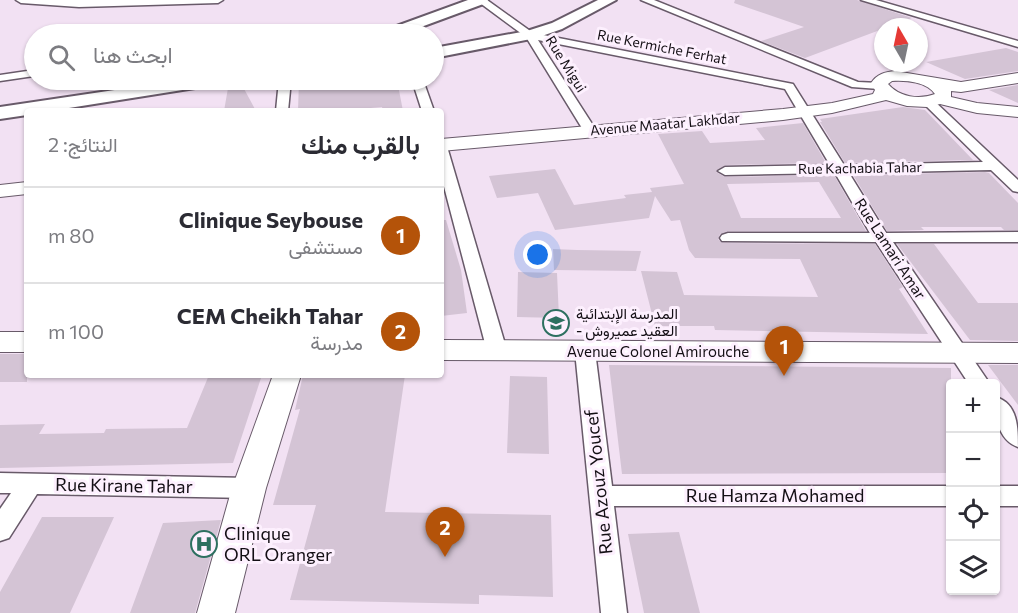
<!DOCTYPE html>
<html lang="ar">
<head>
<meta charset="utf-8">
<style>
	body { margin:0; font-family:Commissioner,Vazirmatn,sans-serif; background:#f2f2f3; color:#2b2b33; direction:rtl }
	.controls { position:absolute; right:18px; bottom:18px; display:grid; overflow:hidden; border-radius:6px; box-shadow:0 2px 4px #0004 }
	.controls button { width:54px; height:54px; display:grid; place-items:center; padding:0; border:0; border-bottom:2px solid #e1e1e2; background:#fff; color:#2b2b33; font:30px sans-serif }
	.compass { position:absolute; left:874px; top:18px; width:54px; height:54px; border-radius:50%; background:#fff; box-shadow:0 2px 4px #0004; rotate:351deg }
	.you { position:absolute; left:538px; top:255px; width:21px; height:21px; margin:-15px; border:4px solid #fff; border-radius:50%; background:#1a73e8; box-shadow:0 0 0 9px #1a73e833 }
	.badge { display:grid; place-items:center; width:39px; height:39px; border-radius:50%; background:#b45309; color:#fff; font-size:20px; font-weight:700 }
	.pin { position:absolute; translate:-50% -50px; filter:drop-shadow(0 2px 3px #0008) }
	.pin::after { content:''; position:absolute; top:32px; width:21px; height:18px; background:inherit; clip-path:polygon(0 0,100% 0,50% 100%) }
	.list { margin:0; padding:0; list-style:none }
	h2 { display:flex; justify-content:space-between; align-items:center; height:78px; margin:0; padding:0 24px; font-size:26px }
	h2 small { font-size:20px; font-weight:400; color:#7c7c81 }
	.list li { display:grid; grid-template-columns:39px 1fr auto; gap:18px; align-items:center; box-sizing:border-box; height:96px; padding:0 24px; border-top:2px solid #e1e1e2 }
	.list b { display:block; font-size:22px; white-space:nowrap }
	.list p { margin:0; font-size:20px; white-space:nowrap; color:#7c7c81 }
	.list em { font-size:20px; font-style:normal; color:#7c7c81 }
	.icon { flex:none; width:33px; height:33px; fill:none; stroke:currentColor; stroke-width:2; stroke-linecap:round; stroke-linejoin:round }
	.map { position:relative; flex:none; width:1018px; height:613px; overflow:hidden; direction:ltr }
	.search { position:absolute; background:#fff; box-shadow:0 2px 4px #0004; left:24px; top:24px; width:420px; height:66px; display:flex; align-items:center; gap:15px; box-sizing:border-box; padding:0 21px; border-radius:33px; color:#7c7c81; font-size:22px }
	.panel { position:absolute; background:#fff; box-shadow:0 2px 4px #0004; left:24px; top:108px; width:420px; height:270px; border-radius:6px; direction:rtl }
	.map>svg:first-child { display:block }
	.building { fill:#d4c4d5; fill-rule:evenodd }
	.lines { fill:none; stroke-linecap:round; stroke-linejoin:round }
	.street-casing { stroke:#685a69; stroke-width:3 }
	.secondary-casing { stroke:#685a69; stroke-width:2 }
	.primary-casing { stroke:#685a69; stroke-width:4 }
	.street { fill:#fff; fill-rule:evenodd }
	.secondary { fill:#fff; fill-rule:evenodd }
	.primary { fill:#fff; fill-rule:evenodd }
	.labels { text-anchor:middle; stroke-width:6; stroke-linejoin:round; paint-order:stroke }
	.far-street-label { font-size:14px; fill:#130e14; stroke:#fdf0fe }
	.street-label { font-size:15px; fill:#130e14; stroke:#fdf0fe }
	.poi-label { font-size:15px; fill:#130e14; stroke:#fdf0fe; text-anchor:start }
	.near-street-label { font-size:18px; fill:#130e14; stroke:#fdf0fe }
	.near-poi-label { font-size:18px; fill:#130e14; stroke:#fdf0fe; text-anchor:start }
</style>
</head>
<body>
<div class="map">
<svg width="1018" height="613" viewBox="0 0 1018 613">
	<rect width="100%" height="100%" fill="#f2e1f3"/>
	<!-- building -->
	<path class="building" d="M735,0H857L912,18L805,58L761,41L804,27L734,3Z
		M1006,48L1018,52V71L965,79L926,62Z
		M299,80H397L403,111H383L382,107L336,111H298Z
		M242,85L256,111H224L228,88Z
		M1018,85V103L989,90Z
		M903,107L925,110L973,160L845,163L820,122H822L820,119Z
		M803,123L826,163L725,165L716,172L725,177L834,175L866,231H728L720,234L718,239L722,243L875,244L903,287L899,289L928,334L715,330L714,326H655L641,271L677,272L684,295L818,297L800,259L695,258L689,250L680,220L671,221L655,196L649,218L555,230L538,193L497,198L489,176L555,169L574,205L626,198L624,195L652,192L650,188L684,184L658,134L702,131L710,143L765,140L756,128ZM819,182L841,218H741L727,184Z
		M985,172L989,173L1018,203V230H1004L1001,227H921L924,230L887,231L853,175Z
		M441,220H446L461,270L467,313L441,316Z
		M897,244H934L978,303H1018V341L970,340Z
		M553,249L577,250L641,251L636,271L554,270Z
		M518,272L557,273L559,318L517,317Z
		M0,354H27V382H0Z
		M609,365L951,368V473L622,474Z
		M988,365H1018V405Z
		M209,375H262L233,463L0,468V425L45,424L39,434L104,433L106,429L187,428Z
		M303,375H405L385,512L551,515L553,597L479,595V604L290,600L316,505H273L300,409L295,410Z
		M510,376L547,377L549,454L507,453Z
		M42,517H114L70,613H0V592Z
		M221,520L195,613H130L163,523Z
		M679,532L700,613H644L628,534Z"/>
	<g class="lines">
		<defs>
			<path id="street" d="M16,0H223L218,3L79,7L21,3Z
				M476,0H487L533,33L793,84L844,165L983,162L922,102L928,98L932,99L1018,180V192L1013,191L991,170L849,173L886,233L1018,232V242H893L990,384H969L876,242L722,241L720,238L722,235L728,233H870L835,173L725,175L718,171L725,167L830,165L785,89L538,40L596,130L595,133H585L526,37Z
				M641,0H654L858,82L879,83L885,86L879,89L852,87Z
				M861,0H876L1018,41V47Z
				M34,70V76L0,81V75Z
				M279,80H291L288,111H276Z
				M412,80H423L434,111H422Z
				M441,146L448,150L507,351L504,356L497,358L490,356L487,351L441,175Z
				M585,344L592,346L595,351L612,486H950V506H614L627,613H601L575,351L578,346Z
				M996,397C1018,404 1018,428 1018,447C998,440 994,415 996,397Z
				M0,473L249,478L257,481L261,488L257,495L249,498L37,494L9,538L0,541V509L11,493H0Z
				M996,486H1018V506H996Z"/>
			<path id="secondary" d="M895,71L961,82L1018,73V83L961,92L951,91V97L977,103L1018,107V117L977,113L940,104L927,107L907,106L886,100L832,113L783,120L441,151V139L783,109L832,103L873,94L875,90L871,83C877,74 885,72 895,71ZM892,81C906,80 927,82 935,94C919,100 899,97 888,84Z
				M27,182V194L0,197V185Z
				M0,332H27V352H0Z
				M441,340L1018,343V363L441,360Z
				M273,375H301L266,488L235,613H197L232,488Z"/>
			<path id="primary" d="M468,0H488L486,3L402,34H381L383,31Z
				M598,0H616L562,29L536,38L434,58V48L527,31L552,23Z
				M182,80H223L220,84L214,85L50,111H27V115L0,119V107Z"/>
		</defs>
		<!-- street casing -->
		<use href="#street" class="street-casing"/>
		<!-- secondary casing -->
		<use href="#secondary" class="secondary-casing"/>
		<!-- primary casing -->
		<use href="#primary" class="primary-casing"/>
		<!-- street -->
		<use href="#street" class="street"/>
		<!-- secondary -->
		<use href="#secondary" class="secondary"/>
		<!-- primary -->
		<use href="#primary" class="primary"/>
	</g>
	<!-- icons -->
	<defs>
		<symbol id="school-ring" viewBox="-11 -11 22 22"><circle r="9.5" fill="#fdf0fe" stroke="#2d7060" stroke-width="1.5"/><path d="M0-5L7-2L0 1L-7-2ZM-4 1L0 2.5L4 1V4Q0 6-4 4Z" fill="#2d7060"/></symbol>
		<symbol id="hospital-ring" viewBox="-11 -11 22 22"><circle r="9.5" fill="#fdf0fe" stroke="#2d7060" stroke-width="1.5"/><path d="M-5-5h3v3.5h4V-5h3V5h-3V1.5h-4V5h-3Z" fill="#2d7060"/></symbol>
	</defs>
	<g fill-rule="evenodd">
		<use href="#school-ring" x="541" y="308" width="30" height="30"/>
		<use href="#hospital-ring" x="189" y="529" width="30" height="30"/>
	</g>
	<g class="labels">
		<!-- far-street labels -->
		<g class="far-street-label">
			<text transform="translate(662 47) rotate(11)" y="5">Rue Kermiche Ferhat</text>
			<text transform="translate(566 64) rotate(58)" y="5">Rue Migui</text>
			<text transform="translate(665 124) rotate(-5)" y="5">Avenue Maatar Lakhdar</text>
			<text transform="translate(860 168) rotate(-1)" y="5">Rue Kachabia Tahar</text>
		</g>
		<!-- street labels -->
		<g class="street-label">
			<text transform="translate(890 249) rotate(57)" y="5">Rue Lamari Amar</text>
			<text x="658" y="357">Avenue Colonel Amirouche</text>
		</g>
		<!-- poi labels -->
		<g class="poi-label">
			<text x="576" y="319">المدرسة الإبتدائية<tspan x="576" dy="17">- العقيد عميروش</tspan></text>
		</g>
		<!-- near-street labels -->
		<g class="near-street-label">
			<text transform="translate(599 482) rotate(-96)" y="6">Rue Azouz Youcef</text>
			<text transform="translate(124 486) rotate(1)" y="6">Rue Kirane Tahar</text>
			<text x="775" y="502">Rue Hamza Mohamed</text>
		</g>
		<!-- near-poi labels -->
		<g class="near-poi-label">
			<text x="224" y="540">Clinique<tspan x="224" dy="21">ORL Oranger</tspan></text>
		</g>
	</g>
</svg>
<div class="controls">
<button>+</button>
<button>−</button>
<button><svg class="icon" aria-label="locate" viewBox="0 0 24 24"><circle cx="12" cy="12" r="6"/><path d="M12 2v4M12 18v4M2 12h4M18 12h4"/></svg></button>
<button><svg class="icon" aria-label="layers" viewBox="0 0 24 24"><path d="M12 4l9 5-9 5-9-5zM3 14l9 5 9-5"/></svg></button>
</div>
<svg class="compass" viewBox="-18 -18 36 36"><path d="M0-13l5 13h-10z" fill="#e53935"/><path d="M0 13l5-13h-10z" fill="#7c7c81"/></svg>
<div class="you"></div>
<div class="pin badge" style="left:784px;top:376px">1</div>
<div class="pin badge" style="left:445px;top:557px">2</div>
<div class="search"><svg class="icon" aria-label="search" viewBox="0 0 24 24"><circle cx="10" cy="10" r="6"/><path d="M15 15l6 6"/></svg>ابحث هنا</div>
<section class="panel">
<h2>بالقرب منك<small>النتائج: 2</small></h2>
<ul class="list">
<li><span class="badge">1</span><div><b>Clinique Seybouse</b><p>مستشفى</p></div><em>80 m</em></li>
<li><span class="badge">2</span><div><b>CEM Cheikh Tahar</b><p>مدرسة</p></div><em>100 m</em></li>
</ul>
</section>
</div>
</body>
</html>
